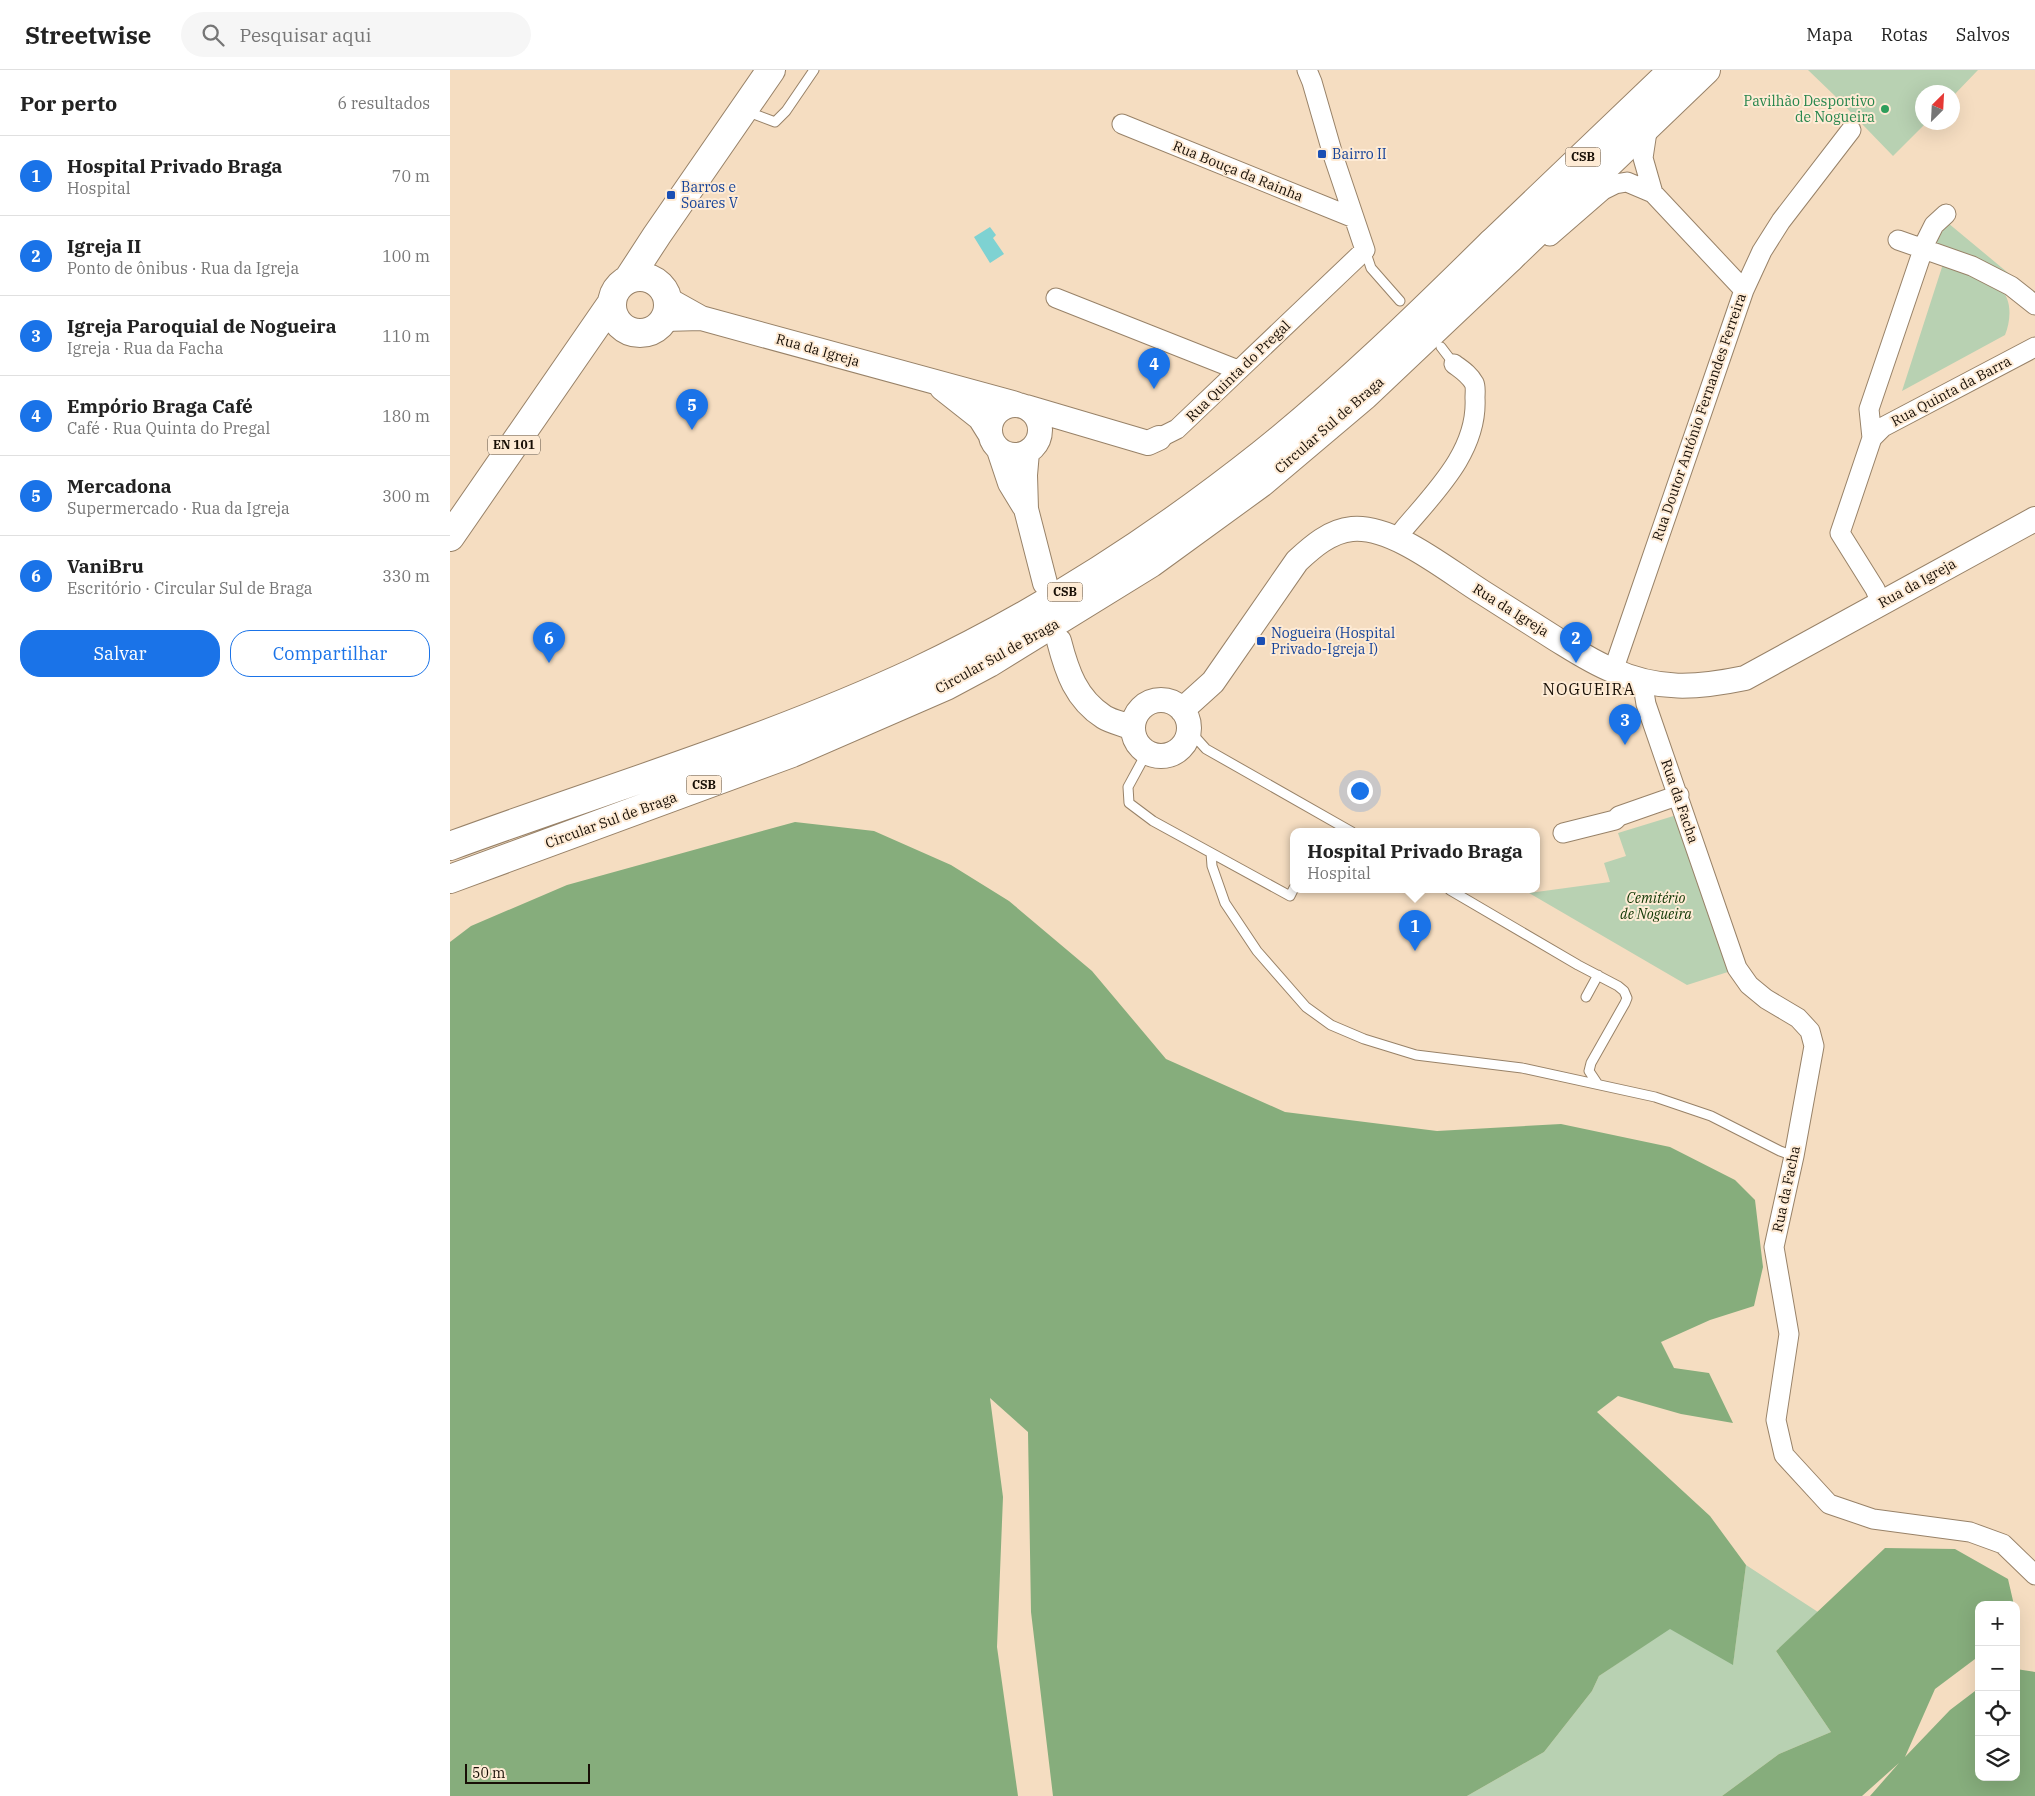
<!DOCTYPE html>
<html lang="pt">
<head>
<meta charset="utf-8">
<style>
	body { margin:0; font-family:"IBM Plex Serif",serif; background:#f6f6f6; color:#222 }
	.controls { position:absolute; right:15px; bottom:15px; display:grid; overflow:hidden; border-radius:10px; box-shadow:0 5px 20px #0002 }
	.controls button { width:45px; height:45px; display:grid; place-items:center; padding:0; border:0; border-bottom:1px solid #e0e0e0; background:#fff; color:#222; font:25px sans-serif }
	.compass { position:absolute; left:1465px; top:15px; width:45px; height:45px; border-radius:50%; background:#fff; box-shadow:0 5px 20px #0002; rotate:24deg }
	.scale { position:absolute; left:15px; bottom:12px; width:125px; box-sizing:border-box; padding-left:5px; border:2px solid #180f06; border-top:0; font-size:14px; line-height:18px; white-space:nowrap; color:#180f06; -webkit-text-stroke:4px #feebd5; paint-order:stroke }
	.you { position:absolute; left:909px; top:720px; width:18px; height:18px; margin:-12px; border:4px solid #fff; border-radius:50%; background:#1a73e8; box-shadow:0 0 0 8px #1a73e833 }
	.badge { display:grid; place-items:center; width:32px; height:32px; border-radius:50%; background:#1a73e8; color:#fff; font-size:16px; font-weight:700 }
	.pin { position:absolute; translate:-50% -41px; filter:drop-shadow(0 1px 2px #0008) }
	.pin::after { content:''; position:absolute; top:26px; width:18px; height:15px; background:inherit; clip-path:polygon(0 0,100% 0,50% 100%) }
	.popup { position:absolute; left:840px; top:758px; width:250px; height:65px; box-sizing:border-box; display:grid; place-content:center; border-radius:10px; background:#fff; filter:drop-shadow(0 1px 4px #0005); font-size:16px; white-space:nowrap; color:#767676 }
	.popup b { font-size:19px; color:#222 }
	.popup::after { content:''; position:absolute; left:50%; top:100%; margin-left:-10px; border:10px solid transparent; border-top-color:#fff }
	.list { margin:0; padding:0; list-style:none }
	h2 { display:flex; justify-content:space-between; align-items:center; height:65px; margin:0; padding:0 20px; font-size:21px }
	h2 small { font-size:16px; font-weight:400; color:#767676 }
	.list li { display:grid; grid-template-columns:32px 1fr auto; gap:15px; align-items:center; box-sizing:border-box; height:80px; padding:0 20px; border-top:1px solid #e0e0e0 }
	.list b { display:block; font-size:19px; white-space:nowrap }
	.list p { margin:0; font-size:16px; white-space:nowrap; color:#767676 }
	.list em { font-size:16px; font-style:normal; color:#767676 }
	.actions { display:flex; gap:10px; padding:15px 20px }
	.actions a { flex:1; padding:11px 0; border:1px solid #1a73e8; border-radius:20px; text-align:center; font-size:18px; color:#1a73e8 }
	.actions .main { background:#1a73e8; color:#fff }
	.icon { flex:none; width:28px; height:28px; fill:none; stroke:currentColor; stroke-width:2; stroke-linecap:round; stroke-linejoin:round }
	.map { position:relative; flex:none; width:1585px; height:1726px; overflow:hidden }
	header { display:flex; align-items:center; gap:30px; box-sizing:border-box; height:70px; padding:0 25px; background:#fff; border-bottom:1px solid #e0e0e0 }
	header strong { font-size:24px }
	nav { display:flex; gap:28px; margin-inline-start:auto; font-size:18px }
	.search { width:350px; height:45px; background:#f6f6f6; display:flex; align-items:center; gap:12px; box-sizing:border-box; padding:0 18px; border-radius:28px; color:#767676; font-size:19px }
	main { display:flex }
	aside { flex:1; background:#fff }
	.map>svg:first-child { display:block }
	.green { fill:#b8d1b2 }
	.forest { fill:#86ad7c }
	.water { fill:#7ed2d2 }
	.lines { fill:none; stroke-linecap:round; stroke-linejoin:round }
	.service-casing { stroke:#988268; stroke-width:11 }
	.minor-casing { stroke:#988268; stroke-width:21 }
	.tertiary-casing { stroke:#988268; stroke-width:26 }
	.primary-casing { stroke:#988268; stroke-width:30 }
	.trunk-casing { stroke:#988268; stroke-width:30 }
	.motorway-casing { stroke:#988268; stroke-width:30 }
	.service { stroke:#fff; stroke-width:9 }
	.minor { stroke:#fff; stroke-width:19 }
	.tertiary { stroke:#fff; stroke-width:24 }
	.primary { stroke:#fff; stroke-width:28 }
	.trunk { stroke:#fff; stroke-width:28 }
	.motorway { stroke:#fff; stroke-width:28 }
	.leisure-dot { fill:#2e9e5b; stroke:#feebd5; stroke-width:2 }
	.transit-dot { fill:#1a4fb4; stroke:#feebd5; stroke-width:2 }
	.labels { text-anchor:middle; stroke-width:4; stroke-linejoin:round; paint-order:stroke }
	.shield { fill:#feebd5; stroke:#5d5144; stroke-width:1 }
	.shield-label { font-size:12px; font-weight:bold; fill:#180f06 }
	.leisure-label { font-size:14px; fill:#27864d; stroke:#feebd5; text-anchor:end }
	.transit-label { font-size:14px; fill:#164399; stroke:#feebd5; text-anchor:start }
	.street-label { font-size:14px; fill:#180f06; stroke:#feebd5 }
	.park-label { font-size:14px; font-style:italic; fill:#113805; stroke:#feebd5 }
	.quarter-label { font-size:16px; letter-spacing:1px; fill:#180f06; stroke:#feebd5 }
</style>
</head>
<body>
<header>
<strong>Streetwise</strong>
<div class="search"><svg class="icon" aria-label="search" viewBox="0 0 24 24"><circle cx="10" cy="10" r="6"/><path d="M15 15l6 6"/></svg>Pesquisar aqui</div>
<nav><a>Mapa</a><a>Rotas</a><a>Salvos</a></nav>
</header>
<main>
<aside>
<h2>Por perto<small>6 resultados</small></h2>
<ul class="list">
<li><span class="badge">1</span><div><b>Hospital Privado Braga</b><p>Hospital</p></div><em>70 m</em></li>
<li><span class="badge">2</span><div><b>Igreja II</b><p>Ponto de ônibus · Rua da Igreja</p></div><em>100 m</em></li>
<li><span class="badge">3</span><div><b>Igreja Paroquial de Nogueira</b><p>Igreja · Rua da Facha</p></div><em>110 m</em></li>
<li><span class="badge">4</span><div><b>Empório Braga Café</b><p>Café · Rua Quinta do Pregal</p></div><em>180 m</em></li>
<li><span class="badge">5</span><div><b>Mercadona</b><p>Supermercado · Rua da Igreja</p></div><em>300 m</em></li>
<li><span class="badge">6</span><div><b>VaniBru</b><p>Escritório · Circular Sul de Braga</p></div><em>330 m</em></li>
</ul>
<div class="actions"><a class="main">Salvar</a><a>Compartilhar</a></div>
</aside>
<div class="map">
<svg width="1585" height="1726" viewBox="0 0 1585 1726">
	<rect width="100%" height="100%" fill="#f5ddc1"/>
	<!-- green -->
	<path class="green" d="M1358,0H1528L1503,26L1502,22H1472V52L1476,53L1443,86L1384,25Z
		M1498,153L1563,207L1486,175L1484,169Z
		M1493,194C1507,200 1537,209 1548,217C1563,227 1561,251 1555,265L1452,321Z
		M1230,744L1281,901L1237,915L1079,823L1160,812L1154,793L1176,786L1168,763Z
		M1296,1495L1368,1542L1326,1581L1381,1662L1329,1684L1272,1726H1017L1094,1682L1142,1621L1149,1606L1220,1558L1283,1594Z"/>
	<!-- forest -->
	<path class="forest" d="M345,752L424,761L501,795L559,831L642,901L716,989L835,1042L987,1061L1111,1054L1220,1077L1285,1110L1305,1130L1313,1197L1304,1236L1260,1250L1211,1272L1224,1298L1259,1303L1283,1353L1231,1344L1168,1326L1147,1342L1260,1446L1296,1495L1283,1595L1220,1559L1149,1606L1142,1621L1094,1682L1017,1726H603L581,1542L578,1362L540,1328L553,1427L547,1577L568,1726H0V872L21,856L117,815Z
		M1435,1478L1505,1479L1558,1509L1564,1535H1529V1586L1485,1619L1455,1687L1500,1640L1529,1618V1707H1566V1599L1585,1602V1726H1420L1449,1693L1412,1726H1272L1329,1684L1381,1662L1326,1581Z"/>
	<!-- water -->
	<path class="water" d="M540,157L546,165L543,168L554,184L540,193L524,167Z"/>
	<g class="lines">
		<defs>
			<path id="service" d="M296,41L325,52L336,41L364,0
				M915,180L921,198L950,231
				M991,277L1004,294
				M738,659L756,679L902,762
				M697,682L678,717L679,733L703,751L840,826L844,818
				M761,783L762,796L775,833L807,881L856,937L881,955L914,969L966,985L1072,998L1205,1027L1261,1046L1330,1081L1344,1086
				M1000,820L1128,895L1168,916L1174,921L1177,928L1175,933L1141,993L1139,1001L1147,1013
				M1136,927L1148,905"/>
			<path id="minor" d="M672,54L904,148
				M1198,55L1193,88L1203,123
				M1100,166L1153,120L1165,114L1177,112L1203,123L1294,220L1163,601
				M1448,170L1522,196L1561,216L1585,235
				M1294,220L1312,181L1331,151L1401,60
				M606,228L788,300
				M709,368L727,359L915,180L883,85L862,12L857,0
				M1422,368L1419,339L1476,171L1484,155L1496,144
				M948,469L953,460C985,422 1028,381 1025,328C1025,323 1026,317 1024,313C1019,304 1012,300 1004,294
				M1431,533L1425,519L1390,463L1422,368L1433,357L1585,277
				M1192,610L1196,634L1287,898L1299,915L1316,929L1348,948L1360,961L1364,976L1344,1086L1324,1177L1339,1264L1326,1350L1334,1385L1379,1434L1423,1449L1520,1462L1553,1474L1585,1505
				M1113,763L1165,750L1169,746L1229,725"/>
			<path id="tertiary" d="M217,229L251,248L566,334
				M214,249L251,248
				M492,318L530,348L540,364
				M540 360a25 25 0 1 1 50 0a25 25 0 1 1-50 0Z
				M576,337L698,373L709,368
				M549,380L560,413L574,436
				M577,382L575,405L576,439L595,513
				M609,571C617,602 626,629 654,647C662,652 674,654 683,658
				M683 658a28 28 0 1 1 56 0a28 28 0 1 1-56 0Z
				M732,640L763,612L847,491C862,477 880,461 902,459C943,455 998,501 1032,522C1057,538 1081,553 1106,569C1124,580 1142,592 1162,600C1208,621 1247,618 1295,608L1585,449"/>
			<path id="primary" d="M162 235a28 28 0 1 1 56 0a28 28 0 1 1-56 0Z
				M179,208L207,165L321,0
				M0,467L161,234"/>
			<path id="trunk" d="M1042,173L1223,0
				M1060,188L1256,0"/>
			<path id="motorway" d="M0,776C155,719 314,672 465,602C588,544 705,469 812,384C893,319 968,246 1042,173
				M0,809L342,683L496,616L539,593L701,493L811,413L914,326L1060,188"/>
		</defs>
		<!-- service casing -->
		<use href="#service" class="service-casing"/>
		<!-- minor casing -->
		<use href="#minor" class="minor-casing"/>
		<!-- tertiary casing -->
		<use href="#tertiary" class="tertiary-casing"/>
		<!-- primary casing -->
		<use href="#primary" class="primary-casing"/>
		<!-- trunk casing -->
		<use href="#trunk" class="trunk-casing"/>
		<!-- motorway casing -->
		<use href="#motorway" class="motorway-casing"/>
		<!-- service -->
		<use href="#service" class="service"/>
		<!-- minor -->
		<use href="#minor" class="minor"/>
		<!-- tertiary -->
		<use href="#tertiary" class="tertiary"/>
		<!-- primary -->
		<use href="#primary" class="primary"/>
		<!-- trunk -->
		<use href="#trunk" class="trunk"/>
		<!-- motorway -->
		<use href="#motorway" class="motorway"/>
	</g>
	<!-- markers -->
	<circle class="leisure-dot" cx="1435" cy="39" r="5"/>
	<g class="transit-dot">
		<rect x="867" y="79" width="10" height="10" rx="2.5"/>
		<rect x="216" y="120" width="10" height="10" rx="2.5"/>
		<rect x="806" y="566" width="10" height="10" rx="2.5"/>
	</g>
	<g class="labels">
		<!-- shield labels -->
		<g class="shield">
			<rect x="1115.5" y="77.5" width="35" height="19" rx="4"/>
			<rect x="38" y="365.5" width="52" height="19" rx="4"/>
			<rect x="597.5" y="512.5" width="35" height="19" rx="4"/>
			<rect x="236.5" y="705.5" width="35" height="19" rx="4"/>
		</g>
		<g class="shield-label">
			<text x="1133" y="91">CSB</text>
			<text x="64" y="379">EN 101</text>
			<text x="615" y="526">CSB</text>
			<text x="254" y="719">CSB</text>
		</g>
		<!-- leisure labels -->
		<g class="leisure-label">
			<text x="1425" y="36">Pavilhão Desportivo<tspan x="1425" dy="16">de Nogueira</tspan></text>
		</g>
		<!-- transit labels -->
		<g class="transit-label">
			<text x="882" y="89">Bairro II</text>
			<text x="231" y="122">Barros e<tspan x="231" dy="16">Soares V</tspan></text>
			<text x="821" y="568">Nogueira (Hospital<tspan x="821" dy="16">Privado-Igreja I)</tspan></text>
		</g>
		<!-- street labels -->
		<g class="street-label">
			<text transform="translate(788 101) rotate(22)" y="5">Rua Bouça da Rainha</text>
			<text transform="translate(368 280) rotate(16)" y="5">Rua da Igreja</text>
			<text transform="translate(788 301) rotate(-44)" y="5">Rua Quinta do Pregal</text>
			<text transform="translate(1501 321) rotate(-28)" y="5">Rua Quinta da Barra</text>
			<text transform="translate(1249 347) rotate(-71)" y="5">Rua Doutor António Fernandes Ferreira</text>
			<text transform="translate(879 355) rotate(-41)" y="5">Circular Sul de Braga</text>
			<text transform="translate(1467 513) rotate(-29)" y="5">Rua da Igreja</text>
			<text transform="translate(1061 540) rotate(32)" y="5">Rua da Igreja</text>
			<text transform="translate(547 586) rotate(-29)" y="5">Circular Sul de Braga</text>
			<text transform="translate(1230 731) rotate(71)" y="5">Rua da Facha</text>
			<text transform="translate(161 750) rotate(-20)" y="5">Circular Sul de Braga</text>
			<text transform="translate(1336 1119) rotate(-78)" y="5">Rua da Facha</text>
		</g>
		<!-- park labels -->
		<g class="park-label">
			<text x="1206" y="833">Cemitério<tspan x="1206" dy="16">de Nogueira</tspan></text>
		</g>
		<!-- quarter labels -->
		<g class="quarter-label">
			<text x="1139" y="625">NOGUEIRA</text>
		</g>
	</g>
</svg>
<div class="controls">
<button>+</button>
<button>−</button>
<button><svg class="icon" aria-label="locate" viewBox="0 0 24 24"><circle cx="12" cy="12" r="6"/><path d="M12 2v4M12 18v4M2 12h4M18 12h4"/></svg></button>
<button><svg class="icon" aria-label="layers" viewBox="0 0 24 24"><path d="M12 4l9 5-9 5-9-5zM3 14l9 5 9-5"/></svg></button>
</div>
<svg class="compass" viewBox="-18 -18 36 36"><path d="M0-13l5 13h-10z" fill="#e53935"/><path d="M0 13l5-13h-10z" fill="#767676"/></svg>
<div class="scale">50 m</div>
<div class="you"></div>
<div class="pin badge" style="left:965px;top:881px">1</div>
<div class="popup"><b>Hospital Privado Braga</b>Hospital</div>
<div class="pin badge" style="left:1126px;top:593px">2</div>
<div class="pin badge" style="left:1175px;top:675px">3</div>
<div class="pin badge" style="left:704px;top:319px">4</div>
<div class="pin badge" style="left:242px;top:360px">5</div>
<div class="pin badge" style="left:99px;top:593px">6</div>
</div>
</main>
</body>
</html>
